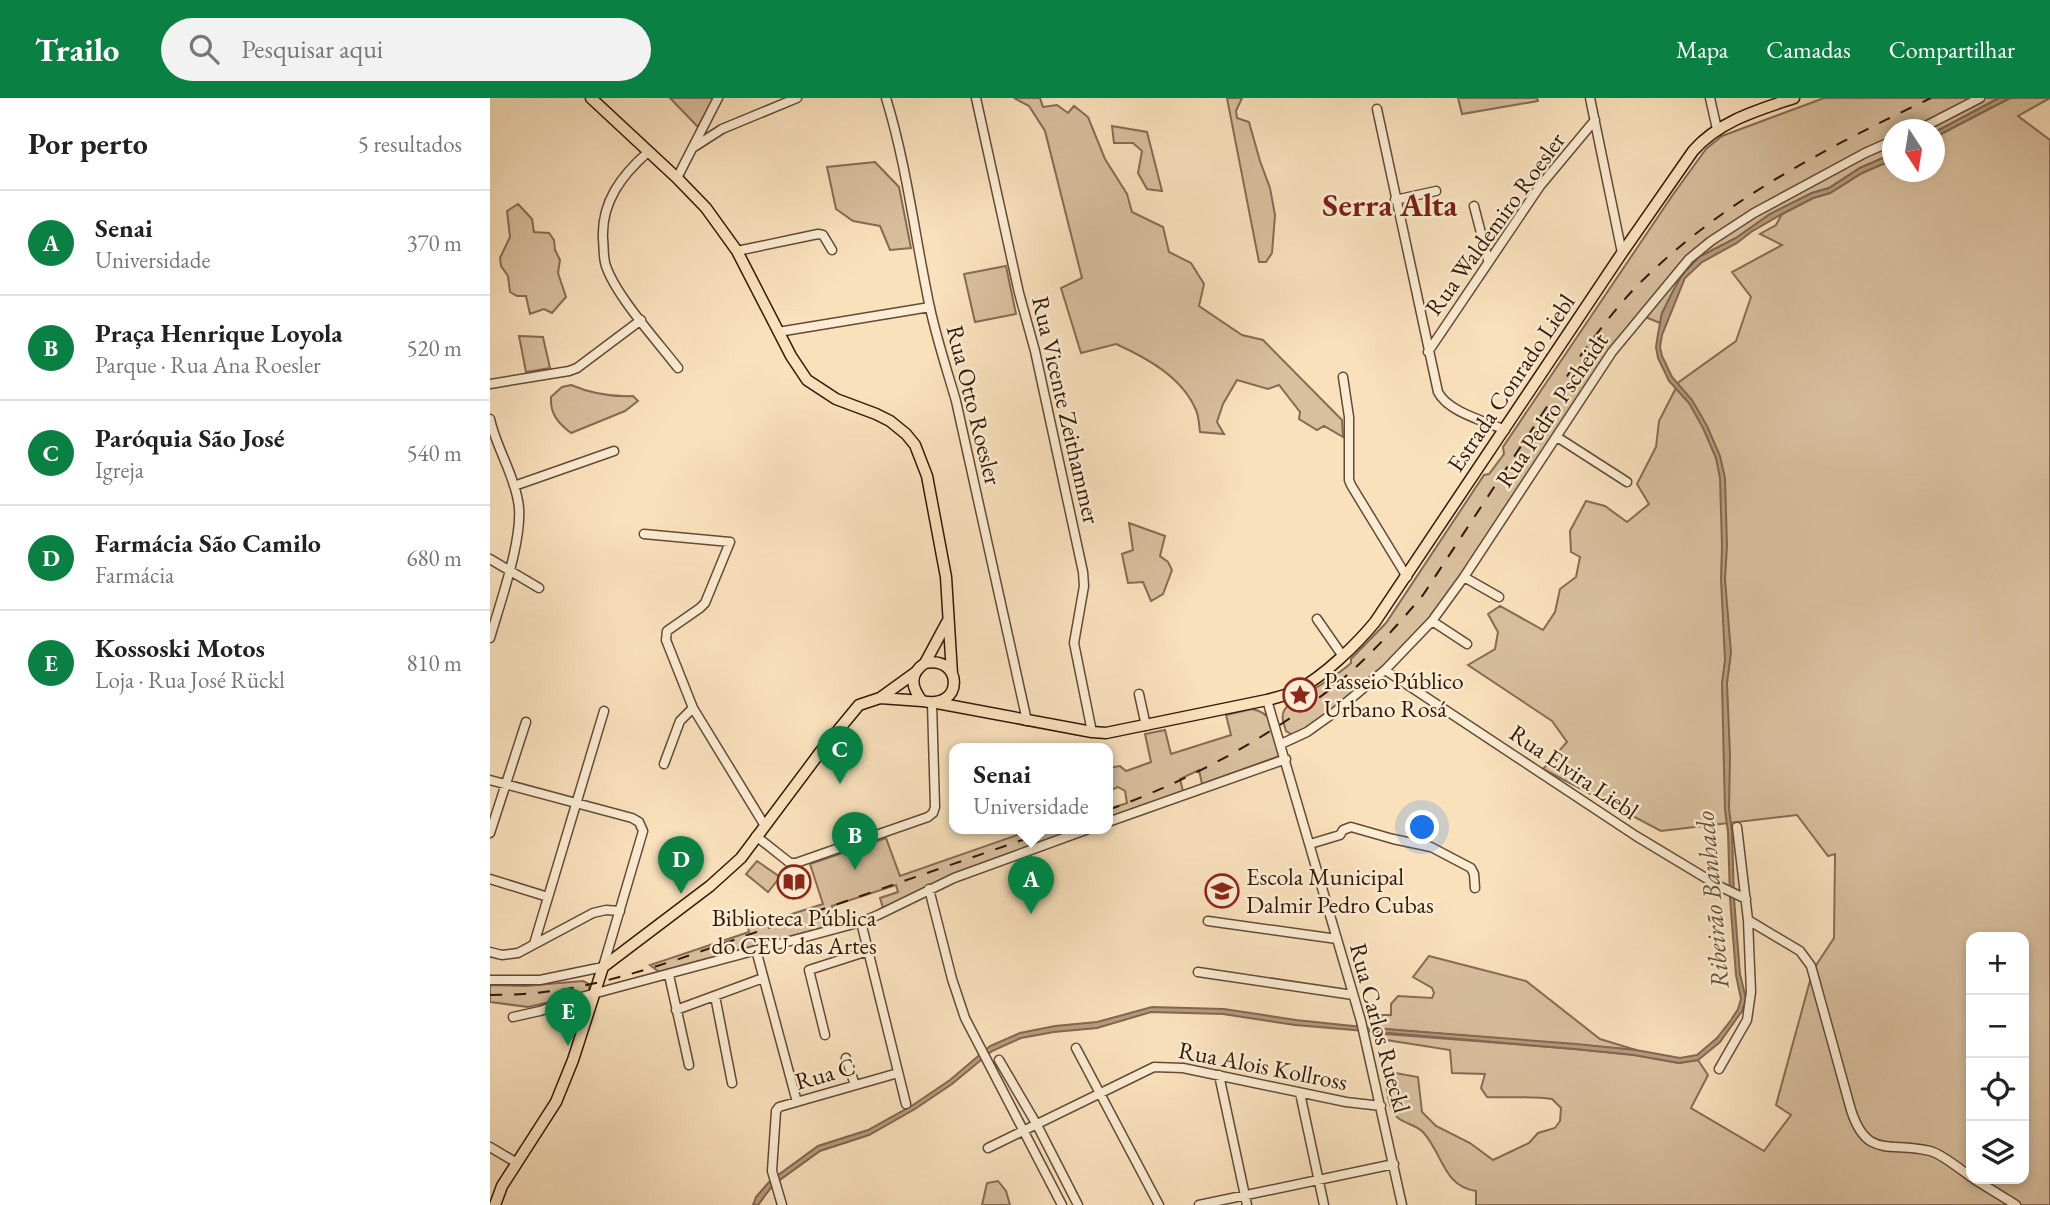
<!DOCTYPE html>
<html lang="pt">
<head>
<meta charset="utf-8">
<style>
	body { margin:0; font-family:"EB Garamond",serif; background:#f2f2f2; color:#222 }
	.controls { position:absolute; right:21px; bottom:21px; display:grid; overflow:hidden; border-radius:14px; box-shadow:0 4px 10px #0003 }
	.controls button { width:63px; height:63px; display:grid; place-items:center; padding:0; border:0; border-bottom:2px solid #e0e0e0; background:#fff; color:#222; font:35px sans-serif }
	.compass { position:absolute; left:1392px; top:21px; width:63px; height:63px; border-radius:50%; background:#fff; box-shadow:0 4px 10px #0003; rotate:168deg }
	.you { position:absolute; left:933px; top:730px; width:24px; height:24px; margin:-18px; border:5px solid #fff; border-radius:50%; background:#1a73e8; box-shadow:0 0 0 10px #1a73e833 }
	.badge { display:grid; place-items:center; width:46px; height:46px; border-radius:50%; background:#0b8043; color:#fff; font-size:23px; font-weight:700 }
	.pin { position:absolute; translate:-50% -58px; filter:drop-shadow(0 2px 4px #0008) }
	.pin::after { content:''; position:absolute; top:37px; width:24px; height:21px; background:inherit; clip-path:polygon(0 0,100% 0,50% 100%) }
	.popup { position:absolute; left:459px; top:645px; width:164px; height:91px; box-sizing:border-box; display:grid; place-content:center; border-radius:14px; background:#fff; filter:drop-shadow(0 2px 5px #0005); font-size:23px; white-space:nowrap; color:#767676 }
	.popup b { font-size:26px; color:#222 }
	.popup::after { content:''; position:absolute; left:50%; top:100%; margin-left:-14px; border:14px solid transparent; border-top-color:#fff }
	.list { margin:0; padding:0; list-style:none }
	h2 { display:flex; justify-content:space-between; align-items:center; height:91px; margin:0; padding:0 28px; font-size:30px }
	h2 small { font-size:23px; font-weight:400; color:#767676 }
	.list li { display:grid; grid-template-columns:46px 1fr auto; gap:21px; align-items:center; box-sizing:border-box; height:105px; padding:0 28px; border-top:2px solid #e0e0e0 }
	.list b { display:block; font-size:26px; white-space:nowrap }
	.list p { margin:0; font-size:23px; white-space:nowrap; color:#767676 }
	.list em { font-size:23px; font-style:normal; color:#767676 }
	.icon { flex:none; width:38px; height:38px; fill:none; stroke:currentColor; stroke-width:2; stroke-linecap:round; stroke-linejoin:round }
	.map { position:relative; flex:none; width:1560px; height:1107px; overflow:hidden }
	header { display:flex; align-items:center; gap:42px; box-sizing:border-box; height:98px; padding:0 35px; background:#0b8043; color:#fff }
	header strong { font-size:33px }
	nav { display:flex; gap:38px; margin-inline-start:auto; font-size:24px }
	.search { width:490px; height:63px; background:#f2f2f2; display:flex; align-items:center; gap:18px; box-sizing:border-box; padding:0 24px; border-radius:38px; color:#767676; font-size:26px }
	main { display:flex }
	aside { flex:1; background:#fff }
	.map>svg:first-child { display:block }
	.green { fill:#d8bf9e; stroke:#866b54; stroke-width:2; fill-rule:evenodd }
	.water { fill:#b69c7f; stroke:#826750; stroke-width:2 }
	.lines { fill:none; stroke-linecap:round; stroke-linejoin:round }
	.minor-casing { stroke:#654a36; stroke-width:11 }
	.major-casing { stroke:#341709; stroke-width:13 }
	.minor { stroke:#fbecd3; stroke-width:8 }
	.major { stroke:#f9e1bc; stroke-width:10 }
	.rail { stroke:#341709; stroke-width:2; stroke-dasharray:12 12; stroke-linecap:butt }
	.labels { text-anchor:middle; stroke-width:5; stroke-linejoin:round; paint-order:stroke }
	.street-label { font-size:24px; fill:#341709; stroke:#fbecd3 }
	.poi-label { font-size:24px; fill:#341709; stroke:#fbecd3; text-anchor:start }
	.water-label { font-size:26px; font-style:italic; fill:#684c38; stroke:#fbecd3 }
	.district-label { font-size:32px; font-weight:bold; fill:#7a1f14; stroke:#fbecd3 }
</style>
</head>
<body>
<header>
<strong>Trailo</strong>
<div class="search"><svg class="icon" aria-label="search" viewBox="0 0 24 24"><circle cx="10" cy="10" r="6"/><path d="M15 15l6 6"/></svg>Pesquisar aqui</div>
<nav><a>Mapa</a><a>Camadas</a><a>Compartilhar</a></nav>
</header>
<main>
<aside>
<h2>Por perto<small>5 resultados</small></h2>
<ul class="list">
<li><span class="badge">A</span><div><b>Senai</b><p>Universidade</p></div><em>370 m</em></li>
<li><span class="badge">B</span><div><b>Praça Henrique Loyola</b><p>Parque · Rua Ana Roesler</p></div><em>520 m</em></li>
<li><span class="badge">C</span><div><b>Paróquia São José</b><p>Igreja</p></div><em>540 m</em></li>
<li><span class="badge">D</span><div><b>Farmácia São Camilo</b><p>Farmácia</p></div><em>680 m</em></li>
<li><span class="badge">E</span><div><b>Kossoski Motos</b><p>Loja · Rua José Rückl</p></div><em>810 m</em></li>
</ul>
</aside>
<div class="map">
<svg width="1560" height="1107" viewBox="0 0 1560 1107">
	<rect width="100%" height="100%" fill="#f9e1bc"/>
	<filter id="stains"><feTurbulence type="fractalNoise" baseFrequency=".00286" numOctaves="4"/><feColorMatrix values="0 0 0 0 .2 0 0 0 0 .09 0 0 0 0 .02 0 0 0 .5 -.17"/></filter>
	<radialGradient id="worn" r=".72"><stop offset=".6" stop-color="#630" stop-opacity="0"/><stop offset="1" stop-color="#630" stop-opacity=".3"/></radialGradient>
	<!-- green -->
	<path class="green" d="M180,0H224L208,29Z
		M524,0H550L553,9L567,7L578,15L584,8L598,19L615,61L637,96L642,114L673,129L679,154L701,165L714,186L709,208L752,237L773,242L852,322L853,339L834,328L827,332L809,321L810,314L789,287L778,291L747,282L733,306L727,324L734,336L710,334C709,327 709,319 706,312C692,279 657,260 626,246L591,255L571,190L592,180L555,33L539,8Z
		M737,0H752L746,13L747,20L759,24L770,63L780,90L785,117L782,155L776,164H769Z
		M968,0H1047L1048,3L972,16Z
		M1334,0H1509L1445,34L1444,32H1402V56L1370,70L1339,90L1322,95L1280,116L1246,140L1209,159L1192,177L1172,215L1170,225L1153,218L1122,254L942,523L895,572L806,639L796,633C794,626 790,618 795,611C801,602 815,598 823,592C836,583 849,576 861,565V561L896,525L994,377L999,376L1014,356L1013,349L1182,98L1216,51L1232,38Z
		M1520,0H1560L1528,18L1560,42V1107H986V1093C953,1088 953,1056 933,1034C924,1025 907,1025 902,1012C897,1001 896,985 894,973L928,979L932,1014L946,1028L980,1045L1003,1062L1039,1045L1048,1035L1065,1030L1070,1023L1071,1010L1062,1001C1040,998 1019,1000 997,999L991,990L995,976L962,975L960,952L884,940L883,935L1085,951L1144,957L1189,965L1208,962L1218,977L1201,1010L1274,1053L1301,1017L1286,1007L1323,872L1344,840L1345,756L1338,758L1307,717L1171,733L1053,671L1077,644L1062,623L978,567L1005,551L1008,534L998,516L1010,508L1053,532L1065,514L1070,491L1086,479L1090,459L1081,454L1080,433L1096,403L1115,408L1137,424L1159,406L1147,386L1166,349L1169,323L1189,284L1246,243L1261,199L1242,174L1292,147L1270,136L1286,127L1292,116L1323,100L1340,95L1372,75L1402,62V74H1444L1445,39ZM1481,839H1534V1081H1481Z
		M622,28L657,34L672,93L657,91L648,75L652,53L643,45H624Z
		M385,64L409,89L421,150L400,152L390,128L363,123L346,111L337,69Z
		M28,106L42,121L44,134L59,135L64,142L65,152L70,162L68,175L76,199L62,215L54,211L40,216L36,198H27L20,194L18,178L11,168L10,160L20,139L17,113Z
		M516,168L526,216L485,224L474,176Z
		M29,238L53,239L60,270L36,274Z
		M81,287C102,296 120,299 143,298L148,303L135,313L81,335C68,325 60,316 61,299L72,289Z
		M639,425L675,438L670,458L678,464L682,472L673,496L661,503L653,484L638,485L632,456L643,452Z
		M762,611C786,616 785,634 790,655L787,659L712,686L709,672L690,681L693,693L618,721V701L622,710L637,705L635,693L628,689L618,693V670L630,668L636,673L661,664L655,636L675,632L681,656L741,637L736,617Z
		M567,730H591L468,774L393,810L390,800L408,794L406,787L342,808L348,826L169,874L160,867L259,834L258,830L333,806L320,766L396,740L410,778L533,735L552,736Z
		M267,763L290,779L278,794L256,776Z
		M939,858L1036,883L1110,941L1146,952L882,930L879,917H901V906L908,898L942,900L944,895L942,890L923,879Z
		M93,883L99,886V895L38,909L0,904V887L35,888Z
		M508,1083L516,1093L520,1107H492L497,1085Z"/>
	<!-- water -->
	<path class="water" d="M1509,0H1520L1445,39V34Z
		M1402,56V62L1372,75L1340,95L1323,100L1292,116L1261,134L1247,145L1212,164L1195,180L1172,237L1170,249L1172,258L1182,279L1202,302L1217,328L1230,358L1235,380L1237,448L1235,481L1241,555L1237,585L1240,657L1239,711L1242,733L1244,800L1250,876L1256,901L1252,913L1230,944L1208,962L1189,965L1144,957L1085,951L805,927L733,916L661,914L607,930L564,934L531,940L502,953L462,986L425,1011L379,1037L330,1053L283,1087L268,1107H263L266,1099L280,1083L328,1048L378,1032L423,1007L460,982L500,948L530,935L565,928L607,924L662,909L734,911L806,922L882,930L1086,946L1146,952L1190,960L1207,957L1227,940L1241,922L1248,911L1251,901L1246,877L1240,800L1238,734L1235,712L1232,585L1235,562L1231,481L1232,448L1230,380L1226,360L1213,330L1199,305L1179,283L1168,260L1166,249L1168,236L1172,215L1183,193L1192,177L1209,159L1246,140L1280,116L1322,95L1339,90L1370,70Z"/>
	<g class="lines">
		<defs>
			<path id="minor" d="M396,0C417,68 425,140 440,210C447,242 457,272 466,303L537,623
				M486,0L529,195L545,253L593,474L594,488L584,545L602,634
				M1100,0L1132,155
				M1220,0L1227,31
				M887,11L948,294C958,314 995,323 1015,332
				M1428,32L1490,0
				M204,49L232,31L307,0
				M158,54C132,77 111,104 113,141C114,150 113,160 116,168C126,198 168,244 188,270
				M187,80L228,0
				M905,102L946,93
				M984,108L998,162
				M247,153L328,136L333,137L342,152
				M288,234L440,209
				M938,254L1050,88L1105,22
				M853,279L859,319V382L861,387L917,479
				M0,286L79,273L87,270L151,222
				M0,321C6,349 23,374 28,403C35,436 10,505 0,540
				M1067,339L1137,384
				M24,388L124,353
				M154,436L240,444L215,505L210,510L177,533L176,542L203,610L275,728
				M0,461L49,490
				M974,479L1009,499
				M827,521L852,557
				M942,523L977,546
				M895,572L1146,738L1229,788L1256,801
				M649,596L656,628
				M777,602L871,923L912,1107
				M791,646L817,634L845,614L895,572L942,523L974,479L1122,254L1199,161L1221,143L1264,115L1375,55L1402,43
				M174,666L190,623L203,610
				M0,682L142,720L149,724L153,733L113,869L50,882H0
				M618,724L796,661
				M0,735L36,624
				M266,738L300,765H306L438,719L443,715L445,709L442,605
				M820,746L850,737L853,732L861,729L903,741L941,749L981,770L984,776L985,790
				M0,781L58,799
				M439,791L462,881L475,920L572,1107
				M1258,822L1310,853L1321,868L1361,1012C1377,1062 1400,1043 1440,1053C1452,1056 1470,1071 1481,1079
				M718,823L847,841
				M371,824L416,1006
				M44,846L114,613
				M266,852L307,1004
				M0,854L12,857L28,855L103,815L116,812L130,813
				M708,874L863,897
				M179,877L199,967
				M225,898L242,985
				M186,912L273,880
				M23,919L50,913L84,901L371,824L388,817L464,780L601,730
				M335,937L319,872L378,853
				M586,950L669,1107
				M356,960L365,987
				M509,962L547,1027L588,1107
				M1229,971L1257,922L1261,894L1258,822L1247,729
				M729,977L757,1107
				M810,995L834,1107
				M0,1049L27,1065
				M498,1050L664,969L693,970L856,1004L891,1008
				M1484,1081L1526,1107
				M292,1107L282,1073L286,1013L289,1009L408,975
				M709,1107L904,1066"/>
			<path id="major" d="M101,0L187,80L216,110L247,153L301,258L317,282L346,301L386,316L400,323L416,336L425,347L437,378L456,479L462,576
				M435,565C473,557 475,613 432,603C421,589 419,576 435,565L457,524
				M390,600L426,574
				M447,605L602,634L616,635L777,602C788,599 799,597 809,591C834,578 867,546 885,524L1132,155L1203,53C1229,23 1268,12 1304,0
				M5,1107L12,1088L66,1004L83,962L113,869L220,788L251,760L331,653L369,607L390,600L432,603"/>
		</defs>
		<!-- minor casing -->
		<use href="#minor" class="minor-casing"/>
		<!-- major casing -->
		<use href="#major" class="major-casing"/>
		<!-- minor -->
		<use href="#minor" class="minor"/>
		<!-- major -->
		<use href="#major" class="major"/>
		<!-- rail -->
		<path class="rail" d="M618,712C693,685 767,646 830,599C869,570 902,534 933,497L1093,254C1112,229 1131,203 1154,181C1238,99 1337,50 1441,0
			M0,897C69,897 117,884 183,863L567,730"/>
	</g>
	<!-- icons -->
	<defs>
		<symbol id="sight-ring" viewBox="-11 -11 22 22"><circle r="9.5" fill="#fbecd3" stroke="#8f2418" stroke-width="1.5"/><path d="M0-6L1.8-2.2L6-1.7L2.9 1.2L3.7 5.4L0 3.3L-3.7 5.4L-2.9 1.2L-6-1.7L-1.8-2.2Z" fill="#8f2418"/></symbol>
		<symbol id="library-ring" viewBox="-11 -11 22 22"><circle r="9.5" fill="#fbecd3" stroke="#8f2418" stroke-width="1.5"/><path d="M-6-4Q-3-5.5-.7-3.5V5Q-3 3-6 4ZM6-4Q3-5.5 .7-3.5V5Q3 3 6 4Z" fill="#8f2418"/></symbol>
		<symbol id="school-ring" viewBox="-11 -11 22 22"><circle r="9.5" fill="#fbecd3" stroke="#8f2418" stroke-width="1.5"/><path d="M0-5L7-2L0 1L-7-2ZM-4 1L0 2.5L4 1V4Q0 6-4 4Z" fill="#8f2418"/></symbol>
	</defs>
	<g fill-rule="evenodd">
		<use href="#sight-ring" x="791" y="578" width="38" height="38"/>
		<use href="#library-ring" x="285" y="765" width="38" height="38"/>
		<use href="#school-ring" x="713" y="774" width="38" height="38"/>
	</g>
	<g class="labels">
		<!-- street labels -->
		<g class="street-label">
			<text transform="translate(1005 126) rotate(-54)" y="8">Rua Waldemiro Roesler</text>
			<text transform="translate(1021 285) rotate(-56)" y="8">Estrada Conrado Liebl</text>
			<text transform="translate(484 307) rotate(76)" y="8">Rua Otto Roesler</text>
			<text transform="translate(576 312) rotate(77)" y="8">Rua Vicente Zeithammer</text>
			<text transform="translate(1062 312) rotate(-56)" y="8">Rua Pedro Pscheidt</text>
			<text transform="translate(1084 674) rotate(34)" y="8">Rua Elvira Liebl</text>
			<text transform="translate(890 930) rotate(75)" y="8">Rua Carlos Rueckl</text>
			<text transform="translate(773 968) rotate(11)" y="8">Rua Alois Kollross</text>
			<text transform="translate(335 976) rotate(-16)" y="8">Rua C</text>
		</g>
		<!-- poi labels -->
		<g class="poi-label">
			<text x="834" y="591">Passeio Público<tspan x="834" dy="28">Urbano Rosá</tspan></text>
			<text x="756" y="787">Escola Municipal<tspan x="756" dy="28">Dalmir Pedro Cubas</tspan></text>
			<text x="304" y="828" text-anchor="middle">Biblioteca Pública<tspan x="304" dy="28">do CEU das Artes</tspan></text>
		</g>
		<!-- water labels -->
		<g class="water-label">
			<text transform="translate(1222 802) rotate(-95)" y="9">Ribeirão Banhado</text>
		</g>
		<!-- district labels -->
		<g class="district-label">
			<text x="900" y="118">Serra Alta</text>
		</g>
	</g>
	<rect width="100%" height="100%" filter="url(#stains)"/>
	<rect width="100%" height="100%" fill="url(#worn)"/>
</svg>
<div class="controls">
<button>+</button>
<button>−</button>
<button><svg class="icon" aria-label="locate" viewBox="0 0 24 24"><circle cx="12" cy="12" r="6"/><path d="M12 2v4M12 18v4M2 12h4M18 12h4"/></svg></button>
<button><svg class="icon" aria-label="layers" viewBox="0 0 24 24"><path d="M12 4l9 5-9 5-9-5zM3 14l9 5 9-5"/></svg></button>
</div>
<svg class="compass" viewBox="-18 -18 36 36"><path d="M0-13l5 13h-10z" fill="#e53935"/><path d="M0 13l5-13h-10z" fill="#767676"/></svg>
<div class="you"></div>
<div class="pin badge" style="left:541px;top:816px">A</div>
<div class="popup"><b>Senai</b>Universidade</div>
<div class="pin badge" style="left:365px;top:772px">B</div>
<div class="pin badge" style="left:350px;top:686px">C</div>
<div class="pin badge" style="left:191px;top:796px">D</div>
<div class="pin badge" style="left:78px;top:948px">E</div>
</div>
</main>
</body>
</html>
